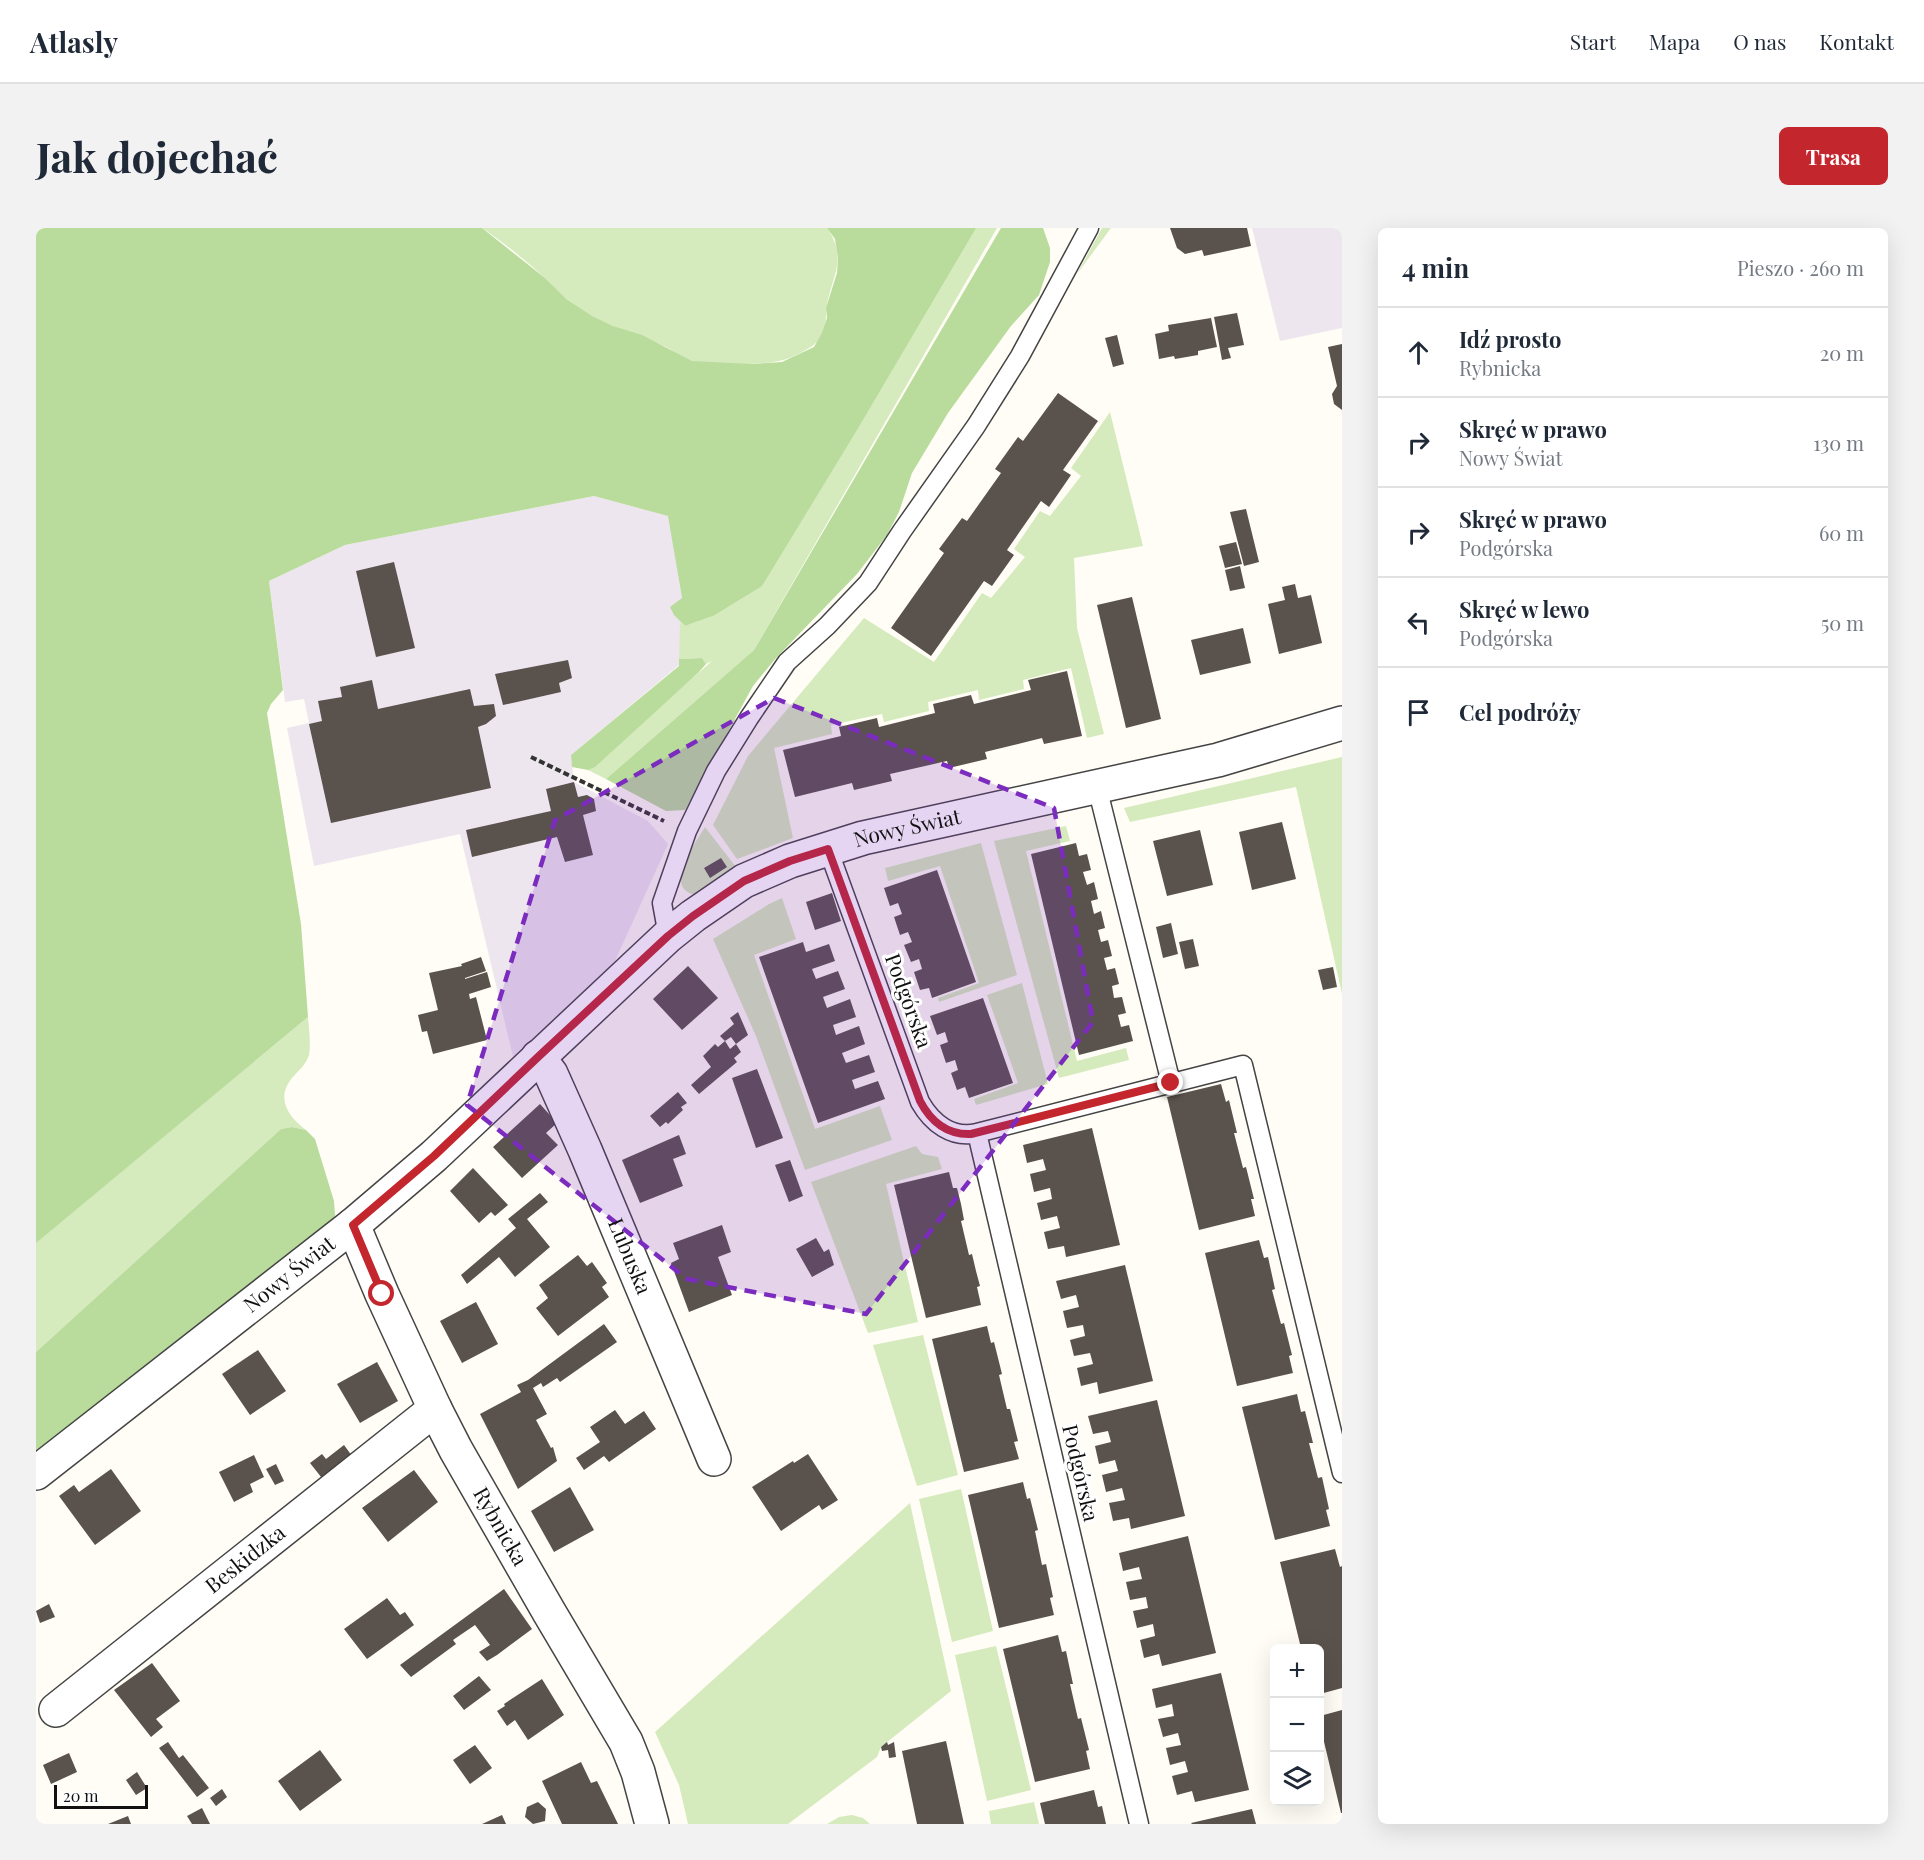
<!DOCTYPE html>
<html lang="pl">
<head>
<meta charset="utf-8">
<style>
	body { margin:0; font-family:"Playfair Display",serif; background:#f2f2f3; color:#1f2937 }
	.controls { position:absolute; right:18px; bottom:18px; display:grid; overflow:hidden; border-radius:9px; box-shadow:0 6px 24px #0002 }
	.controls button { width:54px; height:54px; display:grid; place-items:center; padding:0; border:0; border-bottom:2px solid #e0e1e3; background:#fff; color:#1f2937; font:30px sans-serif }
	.scale { position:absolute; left:18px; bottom:15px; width:94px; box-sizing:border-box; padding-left:6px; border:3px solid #111; border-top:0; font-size:16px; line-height:21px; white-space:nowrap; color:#111; -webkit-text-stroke:4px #fff; paint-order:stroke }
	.stop { position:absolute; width:18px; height:18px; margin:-14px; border:4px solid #c4262e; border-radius:50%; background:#fff }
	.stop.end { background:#c4262e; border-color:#fff; box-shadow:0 2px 6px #0008 }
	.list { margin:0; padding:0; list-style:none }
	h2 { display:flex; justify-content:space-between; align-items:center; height:78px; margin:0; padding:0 24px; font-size:26px }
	h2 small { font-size:20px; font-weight:400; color:#747a83 }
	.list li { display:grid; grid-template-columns:39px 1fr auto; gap:18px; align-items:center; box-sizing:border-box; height:90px; padding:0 24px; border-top:2px solid #e0e1e3 }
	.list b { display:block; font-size:22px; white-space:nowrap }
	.list p { margin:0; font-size:20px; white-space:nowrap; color:#747a83 }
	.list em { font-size:20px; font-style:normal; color:#747a83 }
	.icon { flex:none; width:33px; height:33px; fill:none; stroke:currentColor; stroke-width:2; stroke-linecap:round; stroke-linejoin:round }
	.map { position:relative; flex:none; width:1306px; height:1596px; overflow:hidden; border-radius:9px }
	header { display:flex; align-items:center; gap:36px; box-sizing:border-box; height:84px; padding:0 30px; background:#fff; border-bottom:2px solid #e0e1e3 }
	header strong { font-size:28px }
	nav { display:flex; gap:33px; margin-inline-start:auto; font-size:21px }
	.intro { display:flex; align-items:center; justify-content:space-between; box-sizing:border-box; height:144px; padding:0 36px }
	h1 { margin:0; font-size:42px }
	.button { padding:15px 27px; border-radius:9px; background:#c4262e; color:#fff; font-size:21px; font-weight:700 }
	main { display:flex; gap:36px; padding:0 36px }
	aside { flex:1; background:#fff; border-radius:9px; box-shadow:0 6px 24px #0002 }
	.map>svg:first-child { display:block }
	.industrial { fill:#eee6ef }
	.green { fill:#d5ebbd }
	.forest { fill:#b9dc9c }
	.building { fill:#5a524d }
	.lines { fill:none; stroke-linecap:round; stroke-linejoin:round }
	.lane-casing { stroke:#444; stroke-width:21 }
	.street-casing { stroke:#444; stroke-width:36 }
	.path { stroke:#333; stroke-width:4; stroke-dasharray:6 3; stroke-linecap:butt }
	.lane { stroke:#fff; stroke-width:18 }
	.street { stroke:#fff; stroke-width:33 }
	.route { stroke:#c4262e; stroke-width:8 }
	.marked { fill:#7b2cbf; fill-opacity:0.2; stroke:#7b2cbf; stroke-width:4.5; stroke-dasharray:12 8; stroke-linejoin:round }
	.labels { text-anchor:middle; stroke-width:6; stroke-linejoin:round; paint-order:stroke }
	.street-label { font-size:21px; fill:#111; stroke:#fff }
</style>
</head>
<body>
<header>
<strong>Atlasly</strong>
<nav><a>Start</a><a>Mapa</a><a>O nas</a><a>Kontakt</a></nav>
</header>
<div class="intro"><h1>Jak dojechać</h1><a class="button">Trasa</a></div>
<main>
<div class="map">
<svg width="1306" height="1596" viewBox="0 0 1306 1596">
	<rect width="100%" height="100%" fill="#fffdf5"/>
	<!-- industrial -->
	<path class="industrial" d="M1216,0H1306V100L1244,113Z
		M558,268L633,288L646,371L643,437L535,527L538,554L612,593L632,616L579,733L479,837L424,606L278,638L251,500L273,495L268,471L249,474L233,353L309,317Z"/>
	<!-- green -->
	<path class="green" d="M446,0H791C815,34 791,53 790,87C790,114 776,119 756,129C738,138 676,138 656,133C647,131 637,122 628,118C595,104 558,94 529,71C522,65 517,58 510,51C491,33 468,15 446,0Z
		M939,0H961L718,422L570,551L552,542L676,433L670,436L666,430L643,431L644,394L649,398L677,388Z
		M1066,0H1075L1041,46Z
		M1074,184L1107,318L1038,330L1041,400L1068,506L1051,510L1035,440L987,452L988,461L943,472L942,462L892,474L893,483L848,494L846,486L795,497L796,506L738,520L757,610L701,631L677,597L712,528L828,390L898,434L946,365L955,370L989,329L978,321L1004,283L1014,288L1045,248L1035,240Z
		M1306,529V766L1260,559L1094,594L1088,580Z
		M1030,598L1034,613L990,623L1041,833L1090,820L1093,832L1023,850L958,613Z
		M669,599L700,639L659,667C626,659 659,616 669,599Z
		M945,615L981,747L903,774L902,770L943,755L904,638L852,653L849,640Z
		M746,670L760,711L718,727L779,901L844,878L856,912L769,942L720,808L677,711L733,676Z
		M986,755L1012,856L940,877L938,871L982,855L951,767Z
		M272,789C273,801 275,816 273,827C270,837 262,843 256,850C239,871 253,889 270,902L256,899L245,901L0,1124V1014Z
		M880,918L886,926L902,929L906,941L850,956L882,1094L832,1105L775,954Z
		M887,1107L922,1247L881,1258L837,1117Z
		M925,1261L957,1403L916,1414L883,1271Z
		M874,1275L915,1463L845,1519L841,1529L752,1596H652L643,1557L619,1504Z
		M960,1418L995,1562L951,1573L919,1427Z
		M998,1574L1003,1596H955L953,1583Z
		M816,1587L827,1590L834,1596H791L803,1589Z"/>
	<!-- forest -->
	<path class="forest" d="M0,0H446L509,50L530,71L556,88L577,98L606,107L656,133L716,136L746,134L778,119L786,105L791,90L790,80L801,45L802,30L799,11L791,0H940L821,202L726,358L677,388L649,398L638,387L634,379L646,370L632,288L558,268L309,317L233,353L247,462L235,476L231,485L265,696L272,789L0,1015Z
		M965,0H1007L1014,20V34L1003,67L975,98L912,185L876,245L863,284L851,307L821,346L740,430L717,458L649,582L630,583L570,551L718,422Z
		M666,430L670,436L662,445L559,539L552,542L536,539L535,527L643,438V431Z
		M256,899L270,902L279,911L298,973L299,987L295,1001L0,1229V1124L245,901Z"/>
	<!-- building -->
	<path class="building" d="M1134,0H1211L1215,18L1168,28L1166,22L1149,26L1141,20Z
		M1201,85L1208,117L1192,120L1195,130L1186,132L1178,89Z
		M1175,90L1181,119L1162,123V127L1139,131L1138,128L1123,131L1119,106L1133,103L1132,97Z
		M1081,107L1088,136L1077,139L1069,110Z
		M1306,116V182L1298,176L1296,166L1301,158L1292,119Z
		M1022,165L1062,193L1027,242L1035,247L1013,279L1005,273L971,322L978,327L956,358L948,353L895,428L855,400L908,325L903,321L926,290L931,293L965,245L959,241L982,209L987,213Z
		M1210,281L1223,334L1208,338L1194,284Z
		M1200,314L1206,336L1189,340L1183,318Z
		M358,334L379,420L340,429L320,343Z
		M1204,338L1209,360L1194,363L1189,342Z
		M1259,356L1262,370L1275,367L1286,415L1243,426L1232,376L1249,372L1246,359Z
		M1096,369L1125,491L1090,500L1061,377Z
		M1207,400L1215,435L1164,447L1155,412Z
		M532,432L536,450L523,455L525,464L467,477L459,446Z
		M1031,443L1046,508L1008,516L1006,510L949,524L951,531L913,540L911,533L854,546L856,553L818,562L816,555L759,569L747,522L805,508L803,499L841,490L843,499L899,485L897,476L935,467L938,476L995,462L992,452Z
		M336,452L342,481L434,461L438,478L458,476L460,488L450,496L442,499L455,560L295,595L273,496L286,493L282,473L306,469L304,459Z
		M538,554L542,569L551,567L558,571L560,583L547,587L557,627L529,634L521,609L436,629L430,602L515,583L510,561Z
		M1246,594L1260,651L1216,662L1203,604Z
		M1164,602L1177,657L1131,668L1117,613Z
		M1040,615L1043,628L1051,626L1055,642L1047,644L1051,657L1058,654L1062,671L1055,673L1058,686L1065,683L1069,700L1062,702L1065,714L1072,712L1076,728L1068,730L1071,742L1079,740L1083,756L1076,758L1078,770L1086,769L1090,785L1082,787L1085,799L1093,797L1097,813L1043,827L995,626Z
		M685,630L691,639L674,650L668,640Z
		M901,642L940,754L896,770L893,760L884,762L878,744L886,741L883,731L875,734L868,717L876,714L872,704L864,707L858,689L866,686L862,675L854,678L848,660Z
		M796,665L805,693L779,702L770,674Z
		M1135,695L1142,726L1127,730L1120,699Z
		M1157,711L1163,738L1149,741L1143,714Z
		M767,714L770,724L793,716L799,733L776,741L780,751L802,743L809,761L787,769L791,780L814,771L820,789L797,797L800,807L823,798L829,816L806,825L810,835L833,827L839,844L816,852L819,861L842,853L849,871L782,895L723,729Z
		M445,729L450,743L429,750V751L451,744L455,759L433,766L434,771L440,769L451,812L397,826L391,803L386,804L382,787L402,782L393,745L426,738L425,736Z
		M652,738L682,770L646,802L617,771Z
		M1297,739L1301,759L1287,762L1282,742Z
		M947,770L977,855L933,870L929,859L921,862L915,845L922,842L919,832L910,835L904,817L912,814L909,804L901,807L894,788Z
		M702,784L712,807L700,816L695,809L689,813L684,808L698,796L694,790Z
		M689,813L694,821L700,816L705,824L698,830L701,834L663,866L655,857L675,839L667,828L679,816L682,819Z
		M721,841L747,910L720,920L696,850Z
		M1185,856L1190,874L1193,872L1201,905H1198L1207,940L1210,939L1218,971H1215L1219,988L1163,1002L1131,869Z
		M642,864L651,875L645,879L647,882L632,896L630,894L624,899L614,888Z
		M504,876L521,895L510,905L522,917L486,950L457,919Z
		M1056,900L1084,1017L1030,1029L1028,1018L1012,1021L1008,1004L1024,1000L1021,988L1005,992L1001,975L1016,971L1014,960L998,964L994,946L1010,942L1007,931L991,935L987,917Z
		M643,907L650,926L637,931L647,958L604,975L586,932Z
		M754,932L767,968L753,974L739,937Z
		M437,940L472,977L459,988L455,984L443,995L414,963Z
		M913,944L917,960H921L925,976L928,992L925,993L933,1027L936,1026L940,1043L944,1058L941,1059L945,1077L890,1090L858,957Z
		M504,965L512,974L491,991L514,1019L479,1049L463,1029L431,1056L425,1047L480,1000L472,991Z
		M686,997L695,1024L682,1029L696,1067L653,1084L635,1035L643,1031L637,1015Z
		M780,1010L788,1024L793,1021L798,1037L776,1049L760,1021Z
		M1223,1012L1228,1030L1232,1029L1239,1061L1236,1062L1245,1096L1248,1095L1256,1127L1253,1128L1257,1145L1201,1158L1169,1025Z
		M542,1027L551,1038L556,1034L571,1055L566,1059L573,1069L522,1108L500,1080L512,1070L503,1057Z
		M1089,1037L1117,1153L1063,1166L1061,1154L1045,1158L1041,1140L1057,1136L1054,1125L1038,1128L1034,1112L1049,1108L1047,1097L1031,1100L1027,1083L1043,1079L1040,1067L1025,1071L1020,1053Z
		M440,1074L462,1116L426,1135L404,1093Z
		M568,1096L581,1114L524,1154L521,1150L507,1159L505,1155L497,1160L511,1186L500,1192L515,1220L517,1219L521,1233L482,1261L444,1186L485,1164L481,1157L492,1152Z
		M951,1098L955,1115L958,1114L966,1146L963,1147L971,1181H974L982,1213L978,1214L983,1231L928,1244L896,1111Z
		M222,1122L250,1163L214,1187L186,1146Z
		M341,1134L362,1173L324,1195L301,1156Z
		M1261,1166L1265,1184L1269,1183L1277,1215H1273L1282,1250L1286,1249L1293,1281L1290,1282L1294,1298L1239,1312L1206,1179Z
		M1121,1172L1149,1288L1095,1301L1093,1290L1077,1293L1073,1275L1089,1272L1086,1260L1070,1264L1066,1247L1082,1243L1079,1232L1063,1236L1059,1218L1075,1214L1072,1203L1057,1206L1052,1188Z
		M579,1182L589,1196L608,1183L620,1201L573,1234L568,1228L548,1242L540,1230L564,1214L554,1199Z
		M308,1217L319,1232L289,1254L274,1235L286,1226L290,1231Z
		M772,1226L802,1272L786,1282L783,1277L745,1303L716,1259L757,1233L758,1235Z
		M218,1227L228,1249L214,1256L217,1264L198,1274L183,1244Z
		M240,1236L248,1253L239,1257L230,1241Z
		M75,1241L105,1283L59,1317L23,1268L38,1257L43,1264Z
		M378,1242L402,1274L352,1314L326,1280Z
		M987,1254L991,1271L994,1270L1002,1302L999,1303L1006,1337L1010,1336L1017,1369L1014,1370L1018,1387L963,1400L932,1267Z
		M534,1259L558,1302L518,1324L495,1283Z
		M1152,1308L1180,1425L1126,1438L1123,1426L1108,1430L1104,1412L1119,1408L1117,1396L1101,1400L1097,1383L1112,1380L1110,1369L1094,1372L1090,1354L1106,1351L1103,1339L1087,1343L1083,1325Z
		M1299,1321L1304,1339L1306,1338V1460L1284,1466V1420H1265L1244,1334Z
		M468,1361L496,1401L461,1427L451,1433L443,1424L454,1417L439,1397L417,1412L420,1416L375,1449L364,1437Z
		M351,1370L364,1387L369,1384L378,1397L331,1431L308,1401Z
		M13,1376L19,1389L4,1395L0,1383Z
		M1022,1407L1026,1424L1030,1423L1037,1456H1034L1042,1491L1045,1490L1053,1522L1050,1523L1054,1541L999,1554L967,1421Z
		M116,1435L144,1473L120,1491L127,1499L115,1509L78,1462Z
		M1185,1445L1213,1562L1159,1574L1156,1563L1141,1567L1136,1548L1152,1544L1149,1533L1134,1537L1130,1520L1145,1517L1142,1505L1127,1509L1122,1491L1138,1488L1136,1476L1120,1480L1116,1461Z
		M443,1448L455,1462L428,1482L417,1468Z
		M506,1451L528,1487L492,1512L479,1492L471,1498L461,1483L469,1478L468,1476Z
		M1306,1482V1585H1305L1284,1497V1488Z
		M910,1513L928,1596H881L866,1523Z
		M132,1514L143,1530L147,1527L173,1560L161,1569L123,1520Z
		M851,1514L852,1517L858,1514L860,1529L853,1530L852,1522L846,1523L845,1519Z
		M439,1517L456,1540L434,1556L417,1532Z
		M284,1522L306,1552L264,1583L242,1553Z
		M33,1525L41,1544L15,1556L7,1537Z
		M545,1534L555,1555L561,1553L582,1596H526L506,1553Z
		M101,1544L111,1560L100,1567L90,1552Z
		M186,1561L191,1569L180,1578L174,1570Z
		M1058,1562L1062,1579L1066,1578L1070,1596H1009L1004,1575Z
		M502,1574L510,1581L509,1593L497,1596L489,1589L491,1579Z
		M166,1580L174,1596H156L151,1588Z
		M1216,1581L1220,1596H1156L1155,1595Z
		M466,1587L470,1596H446Z
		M92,1588L95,1596H72Z"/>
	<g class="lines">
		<defs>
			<path id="lane" d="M1061,559L1135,855
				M792,621L884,874C896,895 916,911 941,905L1103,1596
				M632,708L626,675L651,603L680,543L713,490L751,434L791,398L832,355L866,303L940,198L984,128L1053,0
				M941,905L1207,837L1306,1245"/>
			<g id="street">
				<path id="s1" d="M502,829L515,846L549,922L678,1231"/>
				<path id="s2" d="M317,997L346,1066L399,1181L420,1222L513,1384L590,1514L602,1544L616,1596"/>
				<path id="s3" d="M0,1245L317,997L398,928L632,708L657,688L708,653L754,633L827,610L1182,532L1306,495"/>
				<path id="s4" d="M20,1482L399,1181"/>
			</g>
		</defs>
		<!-- lane casing -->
		<use href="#lane" class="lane-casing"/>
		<!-- street casing -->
		<use href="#street" class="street-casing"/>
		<!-- path -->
		<path class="path" d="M495,529L628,593"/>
		<!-- lane -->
		<use href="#lane" class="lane"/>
		<!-- street -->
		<use href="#street" class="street"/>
	</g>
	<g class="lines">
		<!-- route -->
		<path class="route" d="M346,1066L317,997L398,928L502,829L632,708L657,688L708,653L754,633L792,621L884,873C895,894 911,907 935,906L1135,855"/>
	</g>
	<!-- marked area -->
	<path class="marked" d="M738,470L1018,580L1057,794L830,1086L651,1051L431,877L519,592Z"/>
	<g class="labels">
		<!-- street labels -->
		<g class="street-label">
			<text dy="7" stroke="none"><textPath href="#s3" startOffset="1096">Nowy Świat</textPath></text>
			<text transform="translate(872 773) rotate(70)" y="7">Podgórska</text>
			<text dy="7" stroke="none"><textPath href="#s1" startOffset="220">Lubuska</textPath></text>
			<text dy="7" stroke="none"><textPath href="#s3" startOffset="322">Nowy Świat</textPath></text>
			<text transform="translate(1044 1245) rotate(77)" y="7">Podgórska</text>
			<text dy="7" stroke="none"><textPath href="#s2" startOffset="336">Rybnicka</textPath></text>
			<text dy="7" stroke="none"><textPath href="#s4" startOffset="242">Beskidzka</textPath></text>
		</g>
	</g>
</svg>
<div class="controls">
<button>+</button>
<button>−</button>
<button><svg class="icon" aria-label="layers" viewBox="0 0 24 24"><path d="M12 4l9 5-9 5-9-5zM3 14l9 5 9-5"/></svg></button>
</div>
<div class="scale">20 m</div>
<div class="stop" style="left:346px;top:1066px"></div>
<div class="stop end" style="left:1135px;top:855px"></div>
</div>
<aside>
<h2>4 min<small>Pieszo · 260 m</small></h2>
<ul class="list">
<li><svg class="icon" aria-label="ahead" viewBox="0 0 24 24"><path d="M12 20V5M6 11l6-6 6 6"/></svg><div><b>Idź prosto</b><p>Rybnicka</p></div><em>20 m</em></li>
<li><svg class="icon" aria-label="right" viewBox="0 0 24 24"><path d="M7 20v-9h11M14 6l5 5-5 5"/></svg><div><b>Skręć w prawo</b><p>Nowy Świat</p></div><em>130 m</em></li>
<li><svg class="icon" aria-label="right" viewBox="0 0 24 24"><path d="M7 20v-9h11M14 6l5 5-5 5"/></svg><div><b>Skręć w prawo</b><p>Podgórska</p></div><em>60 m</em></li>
<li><svg class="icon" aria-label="left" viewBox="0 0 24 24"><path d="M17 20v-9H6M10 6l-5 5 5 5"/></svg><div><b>Skręć w lewo</b><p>Podgórska</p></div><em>50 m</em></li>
<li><svg class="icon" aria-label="arrive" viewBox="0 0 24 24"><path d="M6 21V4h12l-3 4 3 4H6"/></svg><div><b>Cel podróży</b></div></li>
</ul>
</aside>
</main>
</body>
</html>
